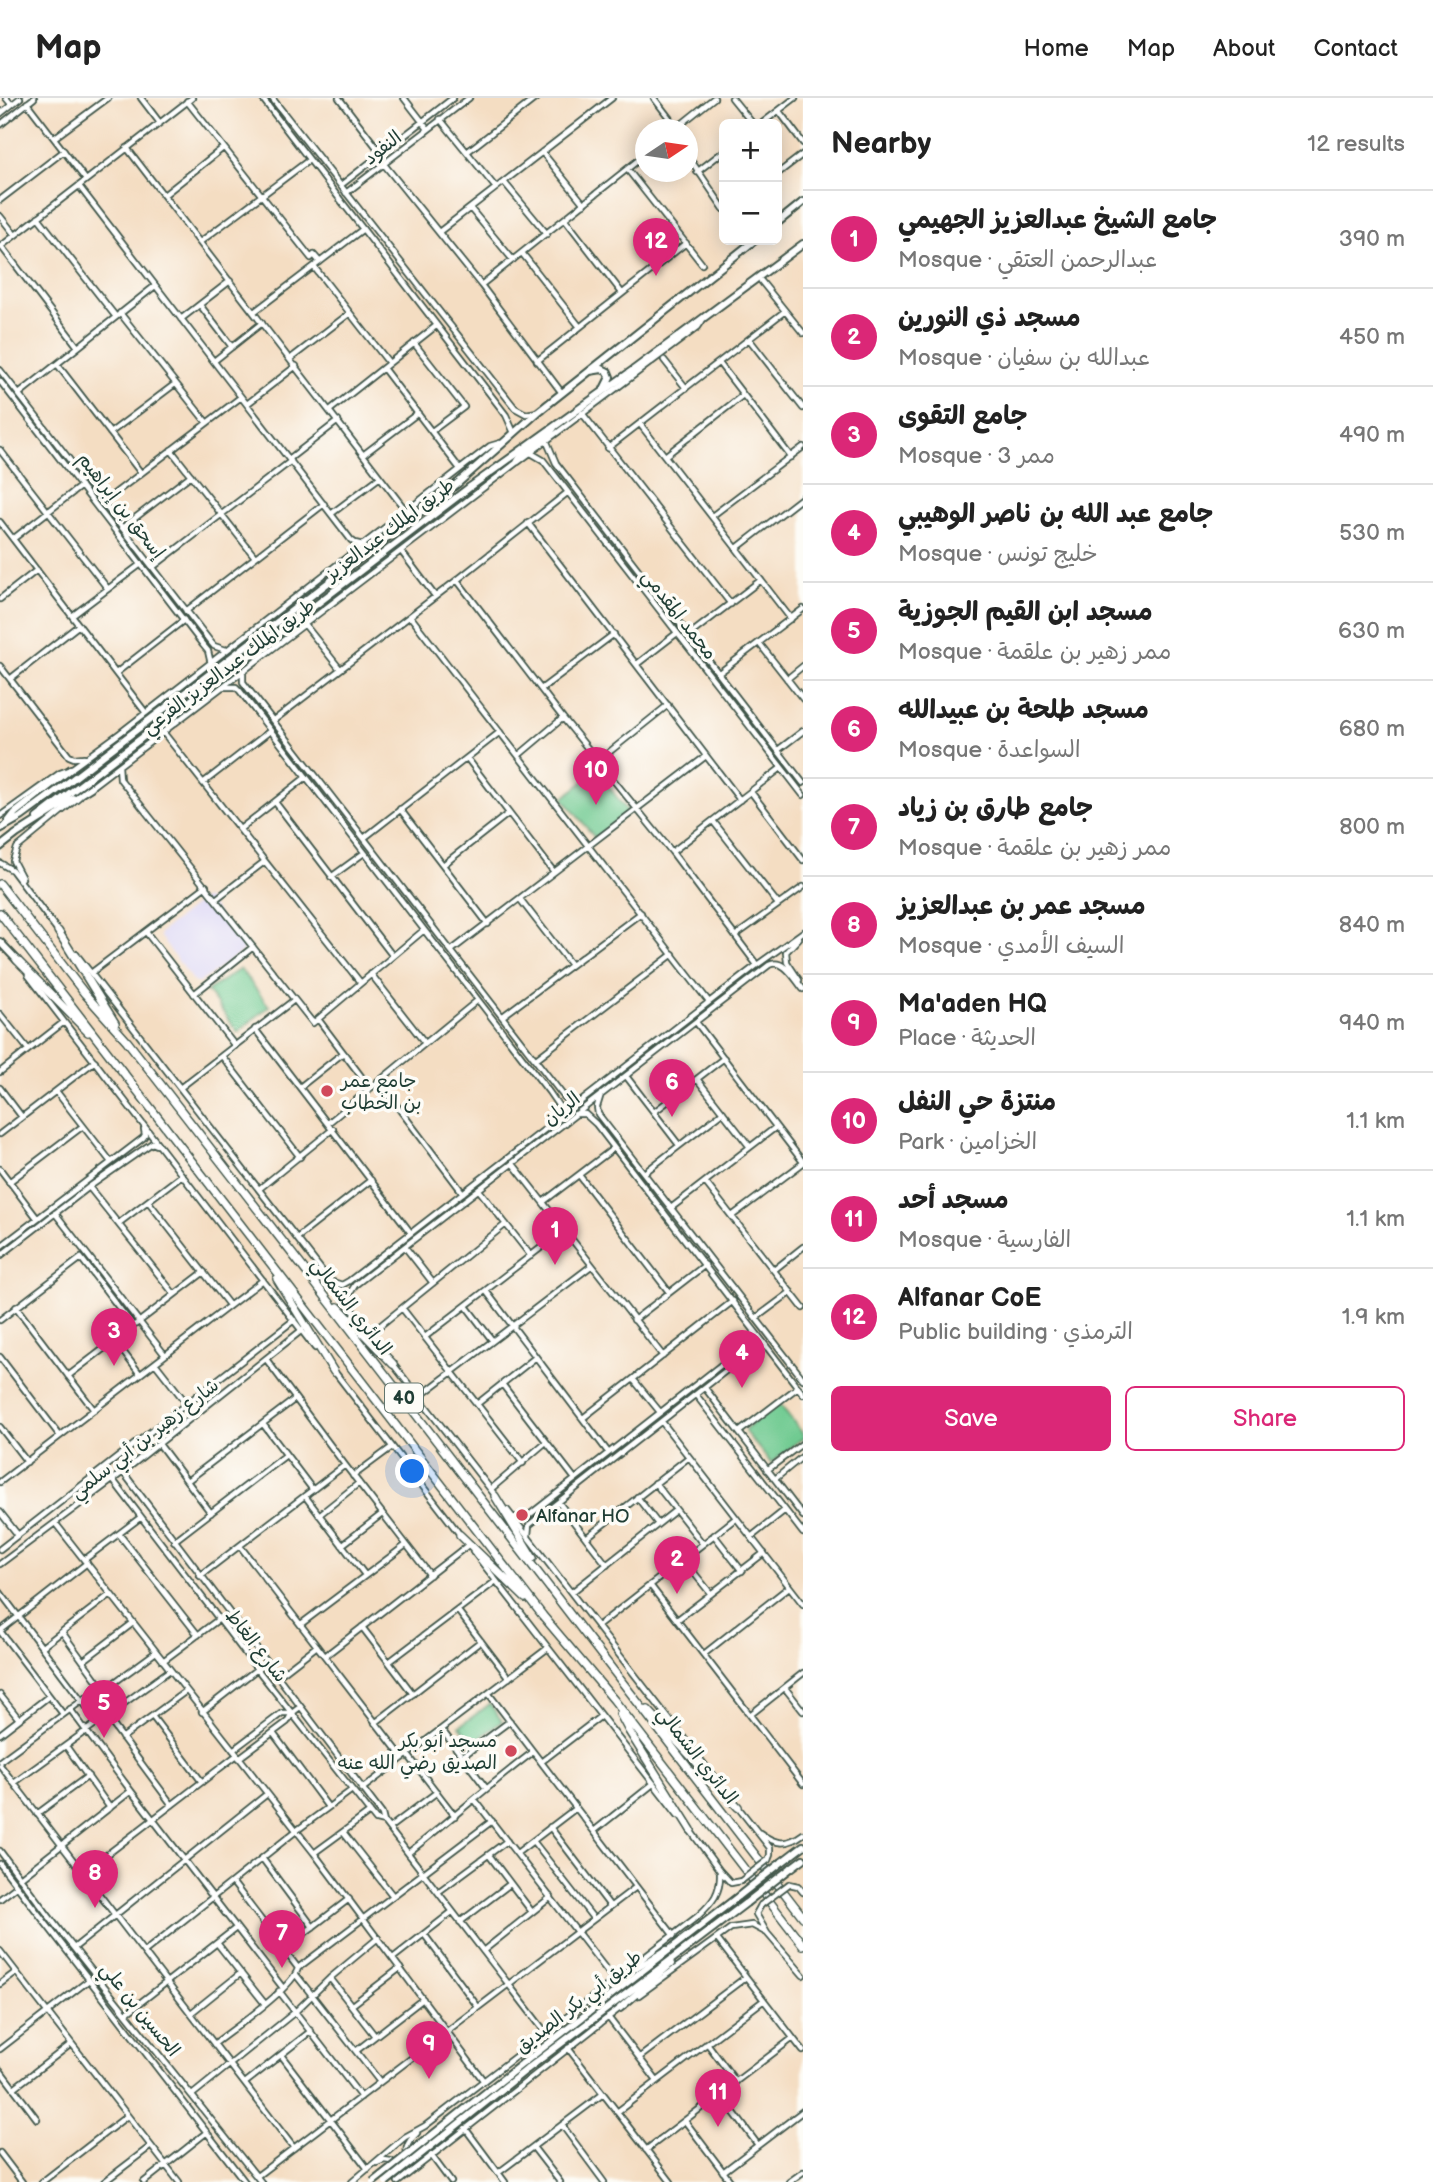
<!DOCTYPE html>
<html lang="en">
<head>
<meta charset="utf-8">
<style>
	body { margin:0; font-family:"Balsamiq Sans","Playpen Sans Arabic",sans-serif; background:#f6f6f6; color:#222 }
	.controls { position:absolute; right:21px; top:21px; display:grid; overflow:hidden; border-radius:10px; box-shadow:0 4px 18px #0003 }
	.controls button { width:63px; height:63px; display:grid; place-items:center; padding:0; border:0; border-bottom:2px solid #e0e0e0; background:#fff; color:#222; font:35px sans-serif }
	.compass { position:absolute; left:635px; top:21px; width:63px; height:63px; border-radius:50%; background:#fff; box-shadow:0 4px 18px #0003; rotate:77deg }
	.you { position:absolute; left:413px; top:1374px; width:24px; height:24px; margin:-18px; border:5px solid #fff; border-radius:50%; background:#1a73e8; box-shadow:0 0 0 10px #1a73e833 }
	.badge { display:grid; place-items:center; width:46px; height:46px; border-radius:50%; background:#db2777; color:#fff; font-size:23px; font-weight:700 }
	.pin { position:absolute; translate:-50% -58px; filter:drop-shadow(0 2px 4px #0008) }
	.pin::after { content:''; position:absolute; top:37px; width:24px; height:21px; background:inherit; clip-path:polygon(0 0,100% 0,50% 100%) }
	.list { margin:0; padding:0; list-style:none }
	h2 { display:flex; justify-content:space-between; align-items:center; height:91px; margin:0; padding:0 28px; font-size:30px }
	h2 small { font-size:23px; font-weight:400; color:#767676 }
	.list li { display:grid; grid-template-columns:46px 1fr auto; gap:21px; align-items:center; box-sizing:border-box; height:98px; padding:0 28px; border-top:2px solid #e0e0e0 }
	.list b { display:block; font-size:26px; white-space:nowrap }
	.list p { margin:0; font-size:23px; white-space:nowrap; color:#767676 }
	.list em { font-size:23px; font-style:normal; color:#767676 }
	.actions { display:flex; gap:14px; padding:21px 28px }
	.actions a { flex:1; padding:16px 0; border:2px solid #db2777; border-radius:10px; text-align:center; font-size:24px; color:#db2777 }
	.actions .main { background:#db2777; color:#fff }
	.map { position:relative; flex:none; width:803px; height:2084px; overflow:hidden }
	header { display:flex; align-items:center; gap:42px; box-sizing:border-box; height:98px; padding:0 35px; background:#fff; border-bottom:2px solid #e0e0e0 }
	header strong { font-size:33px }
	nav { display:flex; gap:38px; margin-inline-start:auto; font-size:24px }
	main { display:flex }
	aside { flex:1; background:#fff }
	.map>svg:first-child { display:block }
	.built { fill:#dbd6f7 }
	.green { fill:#70ca91; stroke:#488462; stroke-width:2 }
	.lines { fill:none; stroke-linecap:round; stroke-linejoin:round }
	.minor-tunnel { stroke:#c9bda6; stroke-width:4.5; stroke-dasharray:4.5 2; stroke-linecap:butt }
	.minor-casing { stroke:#3f5549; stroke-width:8 }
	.major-casing { stroke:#3f5549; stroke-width:10 }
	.highway-casing { stroke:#3f5549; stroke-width:10 }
	.minor { stroke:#fff; stroke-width:4.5 }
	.major { stroke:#fff; stroke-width:6 }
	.highway { stroke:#fff; stroke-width:7 }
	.minor-bridge-casing { stroke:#3f5549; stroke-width:8; stroke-linecap:butt }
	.major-bridge-casing { stroke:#3f5549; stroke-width:10; stroke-linecap:butt }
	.minor-bridge { stroke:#fff; stroke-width:4.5 }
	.major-bridge { stroke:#fff; stroke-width:6 }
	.poi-dot { fill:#d1495b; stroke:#fdfcf7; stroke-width:2.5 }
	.labels { text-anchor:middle; stroke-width:7; stroke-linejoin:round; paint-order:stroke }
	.shield { fill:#fdfcf7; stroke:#62766e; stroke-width:2 }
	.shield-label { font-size:18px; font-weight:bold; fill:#1f3d34 }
	.street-label { font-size:19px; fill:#1f3d34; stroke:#fdfcf7 }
	.poi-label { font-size:19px; fill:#1f3d34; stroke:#fdfcf7; text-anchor:start }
</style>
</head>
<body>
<header>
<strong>Map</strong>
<nav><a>Home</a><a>Map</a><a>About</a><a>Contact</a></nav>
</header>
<main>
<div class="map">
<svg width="803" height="2084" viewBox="0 0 803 2084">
	<rect width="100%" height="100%" fill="#fdfcf7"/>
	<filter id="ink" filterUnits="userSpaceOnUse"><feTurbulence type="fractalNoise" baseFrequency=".0143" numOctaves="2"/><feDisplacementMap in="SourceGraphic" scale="14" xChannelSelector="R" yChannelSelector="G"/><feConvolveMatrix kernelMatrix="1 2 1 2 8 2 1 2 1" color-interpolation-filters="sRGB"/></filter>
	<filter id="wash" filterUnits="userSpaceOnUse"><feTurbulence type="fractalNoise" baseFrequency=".00686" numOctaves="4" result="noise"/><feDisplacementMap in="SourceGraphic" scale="28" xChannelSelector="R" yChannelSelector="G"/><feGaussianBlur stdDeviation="1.57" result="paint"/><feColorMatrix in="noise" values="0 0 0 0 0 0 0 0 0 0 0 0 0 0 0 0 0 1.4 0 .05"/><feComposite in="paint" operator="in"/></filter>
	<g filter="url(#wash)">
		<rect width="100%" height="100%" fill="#f4ddc2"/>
		<!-- built -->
		<path class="built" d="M203,801H207L243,849V853L199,885H195L160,839V835Z"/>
		<!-- green -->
		<path class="green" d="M597,673L628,714L595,740L563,700Z
			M240,871L269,908L238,934L207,893Z
			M779,1305L803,1336V1340L771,1365L745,1334V1331Z
			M490,1606L502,1623L473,1645L460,1628Z"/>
	</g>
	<g filter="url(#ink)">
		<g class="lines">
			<!-- minor-tunnel -->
			<path class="minor-tunnel" d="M328,479L330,488L338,496
				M303,497L314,502L317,512"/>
			<defs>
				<path id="minor" d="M6,0L11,6
					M141,0L160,25
					M262,0L506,317L514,335
					M272,0L515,310L526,316L537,314
					M339,0L381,55
					M404,0L428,31
					M654,0L670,21L673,32
					M732,0L753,26
					M187,3L311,160L314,157L320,164
					M27,5L86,82
					M779,13L803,45
					M0,16L20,0
					M440,21L496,90
					M761,26L795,0
					M0,27L34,0
					M674,32L714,0
					M54,40L108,0
					M127,50L407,414
					M467,54L536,0
					M542,54L584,106
					M688,58L724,111
					M383,65L481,187L562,295
					M628,72L702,166
					M697,74L724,53
					M777,76L803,56
					M504,84L547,136
					M341,87L453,0
					M79,88L351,442L355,445L363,447
					M346,95L469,0
					M164,97L223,50
					M0,102L64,53
					M470,110L513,162
					M0,118L15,137
					M38,119L116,219
					M565,121L622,195
					M439,134L612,0
					M200,144L309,62
					M1,148L78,249
					M0,149L192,0
					M522,155L580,229
					M314,169L389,265
					M761,183L803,235
					M481,187L646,56
					M200,207L232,249
					M254,214L363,131
					M120,215L207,325
					M181,221L230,183
					M749,241L803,310
					M414,245L464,309L432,333
					M290,261L350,215
					M664,262L686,290
					M214,263L262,225
					M537,263L686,145
					M719,265L791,359
					M57,266L141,375
					M383,270L460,371
					M0,272L209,542L214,548L226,552
					M0,283L203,547L208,553L211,566
					M19,296L155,188
					M247,306L296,268
					M330,312L436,228
					M582,315L731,506
					M640,326L791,521
					M110,335L175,286
					M547,344L556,365L803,685
					M608,350L785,213
					M0,352L108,491
					M171,352L255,459
					M531,355L543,362L803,697
					M363,357L418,315
					M665,358L743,297
					M289,361L338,323
					M518,364L698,229L702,223
					M102,405L241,299
					M331,416L380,379
					M712,418L803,349
					M0,424L146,615
					M528,425L740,702
					M122,430L191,377
					M13,441L81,388
					M737,450L803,399
					M401,453L435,498
					M153,469L291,363
					M457,482L563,620L672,754L757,867
					M0,501L37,472
					M186,513L324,406
					M72,518L141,466
					M410,518L709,904
					M305,527L340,571
					M689,537L761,482
					M759,545L803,601
					M637,566L677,535
					M0,568L69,658L74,660L84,659
					M116,575L184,522
					M243,575V584L246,588L565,1000L576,1006
					M719,575L803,511
					M10,581L79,527
					M787,581L803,568
					M224,589H236L240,593L549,994L560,1010L557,1021
					M541,591L614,536
					M273,623L457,482L567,395
					M163,634L360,884
					M778,652L803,633
					M519,657L563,620
					M467,660L554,774
					M598,663L668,607
					M119,668L120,681L146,714L313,925L318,921L370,990
					M203,685L270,633
					M91,689L516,365C523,350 544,344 554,331
					M751,694L803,762
					M275,704L392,857
					M400,711L488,826
					M0,718L60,675L71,671L120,635L490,348L500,345
					M713,723L778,806
					M240,731L305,680
					M364,740L500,634
					M672,754L781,670
					M0,765L12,772L58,833
					M443,767L509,715
					M331,779L364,755
					M22,780L13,763L17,750L79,699
					M216,801L264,764
					M520,801L571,867
					M146,834L235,948
					M735,838L803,789
					M452,852L706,658
					M76,856L382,1250
					M91,875L206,788
					M371,876L425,945
					M28,877L315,1250
					M799,882L787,864L786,854L799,840
					M194,896L253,849
					M0,916L28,951
					M503,918L641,815
					M318,921L424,832
					M696,924L803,1064
					M255,931L411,1135
					M222,958L300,1059
					M536,961L673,856
					M0,974L64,924
					M626,978L679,1047
					M697,981L750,1049
					M378,983L463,1095
					M300,989L343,955
					M0,990L22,1019
					M180,990L294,902
					M56,993L111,1064
					M601,996L597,1009L598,1016L803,1281
					M654,1014L724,960
					M575,1016H585L596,1026L803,1296
					M328,1025L478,902
					M0,1036L95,963
					M513,1066L663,1258
					M0,1071L37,1120
					M644,1075L723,1014
					M579,1077L669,1194
					M9,1084L83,1028
					M705,1084L803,1210
					M89,1089L174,1196
					M259,1091L333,1031
					M479,1092L531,1158
					M148,1103L229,1207
					M543,1104L614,1050
					M671,1110L776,1029
					M55,1115L165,1257
					M732,1118L803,1065
					M119,1125L182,1077
					M297,1140L371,1082
					M0,1149L143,1040L145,1037L144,1031
					M405,1149L433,1185
					M0,1158L89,1089L152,1045L157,1047
					M774,1172L803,1149
					M333,1184L342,1187L349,1183L757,867L803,834
					M486,1193L608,1354
					M350,1204L349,1197L355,1187L769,867C784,860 794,880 803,891
					M466,1208L492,1242
					M16,1209L94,1312
					M402,1210L523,1365
					M756,1220L791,1194
					M0,1222L81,1160L133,1228
					M634,1222L705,1167
					M371,1235L506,1126
					M425,1239L564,1132
					M115,1243L140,1276
					M0,1259L60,1338
					M266,1261L345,1367L430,1477
					M155,1265L187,1306
					M393,1266L495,1397
					M334,1273L461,1438
					M68,1278L204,1174
					M633,1281L660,1314
					M502,1286L575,1381
					M705,1290L803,1418
					M696,1297L803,1435
					M419,1299L591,1168
					M477,1306L536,1259
					M583,1320L733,1203
					M662,1324L803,1506
					M263,1326L313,1392
					M0,1329L27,1364
					M739,1334L798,1289
					M159,1346L211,1415
					M767,1372L803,1345
					M123,1374L382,1716L384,1724L546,1935
					M353,1378L392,1349
					M775,1381L803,1358
					M113,1382L257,1571L376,1722L384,1724
					M187,1383L295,1301
					M0,1384L263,1182
					M655,1385L703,1446
					M491,1391L546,1344
					M305,1398L365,1477
					M637,1399L658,1426
					M559,1405L607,1467
					M507,1412L714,1679
					M0,1414L18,1437
					M319,1417L359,1385
					M513,1419L520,1420L528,1418L753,1242L755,1237L754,1234
					M56,1426L314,1755L483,1982
					M119,1436L198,1537
					M714,1437L742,1473
					M528,1438L529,1427L538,1420L756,1249H766
					M751,1439L785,1412
					M586,1440L689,1359
					M174,1443L286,1357
					M342,1447L382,1416
					M240,1448L403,1660
					M0,1451L294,1222
					M473,1453L678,1717
					M683,1461L711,1496
					M84,1462L141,1419
					M0,1466L123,1374L302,1232
					M200,1478L345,1367
					M650,1487L803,1686
					M0,1494L98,1624
					M572,1494L676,1412
					M458,1513L509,1580
					M677,1522L764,1455
					M301,1526L406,1447
					M598,1528L736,1420
					M362,1529L413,1596
					M62,1534L104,1592L156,1554
					M42,1549L111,1496
					M704,1556L789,1489
					M325,1558L468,1447
					M83,1563L133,1525
					M163,1563L219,1521
					M389,1564L496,1483
					M277,1579L317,1548
					M785,1590L803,1613
					M489,1596L674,1838
					M0,1597L19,1621
					M70,1611L131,1693L283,1890
					M202,1614L257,1571
					M63,1616L0,1533L87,1465
					M750,1617L803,1575
					M152,1618L202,1684
					M107,1619L172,1707
					M375,1625L481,1543
					M442,1632L486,1690
					M273,1635L328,1709
					M0,1636L49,1598
					M122,1640L186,1593
					M66,1648L110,1710
					M233,1652L282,1615H292
					M408,1657L455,1718
					M463,1658L510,1623
					M239,1660L287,1624L292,1615L300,1609
					M0,1663L102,1588
					M541,1664L601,1618
					M0,1667L294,2050
					M14,1685L170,1572
					M362,1691L548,1550
					M475,1702L615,1883L616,1882
					M737,1708L770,1750V1757L768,1762
					M37,1716L88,1678
					M550,1729L610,1808
					M389,1730L437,1694
					M690,1732L720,1773L731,1785L741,1783
					M594,1733L653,1686
					M343,1734L393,1798
					M760,1735C776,1747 787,1748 803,1736
					M533,1743L593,1820
					M0,1753L60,1833L261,2084
					M314,1755L370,1714
					M408,1755C451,1722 490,1686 533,1654
					M517,1755L576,1710
					M489,1757L532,1814
					M262,1760L313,1829
					M0,1766L245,2084
					M83,1775L237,1657
					M20,1780L131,1693
					M233,1785L298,1870
					M789,1786L798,1788L803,1794
					M438,1794L507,1743
					M0,1801L17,1788
					M761,1807L756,1816L767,1835L803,1877
					M460,1824L510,1786
					M424,1836L478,1909
					M717,1841L803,1953
					M217,1845L265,1906
					M74,1850L267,1696
					M284,1851L349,1801
					M0,1853L179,2084
					M483,1853L551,1799
					M144,1854L296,1733L352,1692
					M393,1860L452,1814
					M633,1872L667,1851
					M297,1878L380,1984
					M330,1880L375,1938
					M0,1886L16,1874
					M279,1893L361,1999
					M639,1897L731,1830L752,1827L767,1835
					M352,1907L400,1870
					M127,1915L236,1830
					M191,1915L241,1875
					M608,1919L657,1983
					M707,1945L736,1984
					M214,1946C232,1932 294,1889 298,1870L492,1723
					M568,1950L671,2084
					M0,1951L89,1882
					M356,1953L423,1901
					M281,1957L368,2071
					M640,1959L746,1879
					M0,1972L37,2021
					M245,1985L311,1933
					M14,1990L71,1946
					M720,1996L758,2047
					M192,1997L295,1914L330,1880L378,1840
					M617,2014L764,1902
					M685,2023L731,2084
					M562,2027L604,2084
					M465,2030L505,2084
					M533,2049L560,2084
					M646,2052L793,1940
					M0,2055L22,2084
					M431,2057L451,2084
					M414,2064C401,2055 407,2044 417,2035
					M377,2065L384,2062L391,2063L400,2075
					M723,2074L803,2013
					M498,2075L603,1996
					M257,2078L636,1789
					M42,2084L127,2018
					M104,2084L151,2048
					M144,2084L207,2034
					M352,2084L405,2039L425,2028L698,1818C713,1804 721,1795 720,1774
					M398,2084L620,1910
					M789,2084L803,2074"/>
				<path id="major" d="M777,125L803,104
					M590,273L602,271L608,274L610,279L604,291
					M458,385L538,314L755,142
					M470,389L636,270L803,146
					M37,720L71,694
					M8,724L15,715L71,671
					M0,731L21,719L66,686
					M15,737L91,689
					M0,749L18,735
					M0,844L17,862
					M782,1764L803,1748
					M791,1770L803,1761
					M620,1910L671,1866
					M522,1966L739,1798
					M526,1972L746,1805"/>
				<path id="highway" d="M0,786L85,896L127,943L311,1180L803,1819
					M0,815L543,1518L614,1602L803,1847
					M58,833L115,925
					M17,862L88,934
					M277,1181L334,1274
					M338,1209L393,1266
					M495,1398L533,1460
					M460,1437L525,1500
					M648,1612L738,1709
					M620,1616L629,1633L691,1732"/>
			</defs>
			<!-- minor casing -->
			<use href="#minor" class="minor-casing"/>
			<!-- major casing -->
			<use href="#major" class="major-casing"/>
			<!-- highway casing -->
			<use href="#highway" class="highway-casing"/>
			<!-- minor -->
			<use href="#minor" class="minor"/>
			<!-- major -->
			<use href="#major" class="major"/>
			<!-- highway -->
			<use href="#highway" class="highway"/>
			<defs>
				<path id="minor-bridge" d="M741,1783L768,1762
					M761,1807L789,1786"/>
				<path id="major-bridge" d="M66,686L458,385
					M71,694L470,389
					M739,1798L782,1764
					M746,1805L791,1770
					M373,2084L522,1966
					M386,2084L526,1972"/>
			</defs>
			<!-- minor-bridge casing -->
			<use href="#minor-bridge" class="minor-bridge-casing"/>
			<!-- major-bridge casing -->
			<use href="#major-bridge" class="major-bridge-casing"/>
			<!-- minor-bridge -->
			<use href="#minor-bridge" class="minor-bridge"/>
			<!-- major-bridge -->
			<use href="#major-bridge" class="major-bridge"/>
		</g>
	</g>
	<!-- markers -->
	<g class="poi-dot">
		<circle cx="327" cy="993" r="7"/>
		<circle cx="522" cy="1417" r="7"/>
		<circle cx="511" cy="1653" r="7"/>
	</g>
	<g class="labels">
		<!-- shield labels -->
		<rect class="shield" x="385" y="1285.5" width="38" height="29" rx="5"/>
		<g class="shield-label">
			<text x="404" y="1306">40</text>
		</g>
		<!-- street labels -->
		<g class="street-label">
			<text transform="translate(382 49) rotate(-38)" y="7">النفود</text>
			<text transform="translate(122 407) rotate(52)" y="7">إسحق بن إبراهيم</text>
			<text transform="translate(389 431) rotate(-37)" y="7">طريق الملك عبدالعزيز</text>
			<text transform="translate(680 516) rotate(52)" y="7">محمد المقدمي</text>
			<text transform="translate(228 568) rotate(-37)" y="7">طريق الملك عبدالعزيز الفرعي</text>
			<text transform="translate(561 1010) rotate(-38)" y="7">الريان</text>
			<text transform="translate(352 1208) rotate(52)" y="7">الدائري الشمالي</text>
			<text transform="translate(144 1340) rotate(-38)" y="7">شارع زهير بن أبي سلمي</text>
			<text transform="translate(257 1547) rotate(52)" y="7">شارع الغاط</text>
			<text transform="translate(698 1657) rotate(52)" y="7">الدائري الشمالي</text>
			<text transform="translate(578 1903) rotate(-38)" y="7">طريق أبي بكر الصديق</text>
			<text transform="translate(141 1911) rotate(51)" y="7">الحسين بن علي</text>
		</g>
		<!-- poi labels -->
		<g class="poi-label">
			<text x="341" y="989">جامع عمر<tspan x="341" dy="22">بن الخطاب</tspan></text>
			<text x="536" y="1424">Alfanar HO</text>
			<text x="497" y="1649" text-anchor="end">مسجد أبو بكر<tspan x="497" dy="22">الصديق رضي الله عنه</tspan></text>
		</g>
	</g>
</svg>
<div class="controls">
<button>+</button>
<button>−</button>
</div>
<svg class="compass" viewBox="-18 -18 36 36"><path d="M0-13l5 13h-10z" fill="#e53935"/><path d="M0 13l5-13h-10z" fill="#767676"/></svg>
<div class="you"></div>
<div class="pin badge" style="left:555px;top:1167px">1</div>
<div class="pin badge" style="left:677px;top:1496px">2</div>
<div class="pin badge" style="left:114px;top:1268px">3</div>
<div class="pin badge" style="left:742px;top:1290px">4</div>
<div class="pin badge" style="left:104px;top:1640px">5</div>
<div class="pin badge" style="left:672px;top:1019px">6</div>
<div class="pin badge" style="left:282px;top:1870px">7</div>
<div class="pin badge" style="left:95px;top:1810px">8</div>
<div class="pin badge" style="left:429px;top:1981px">9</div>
<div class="pin badge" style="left:596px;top:707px">10</div>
<div class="pin badge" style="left:718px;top:2029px">11</div>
<div class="pin badge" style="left:656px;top:178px">12</div>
</div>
<aside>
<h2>Nearby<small>12 results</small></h2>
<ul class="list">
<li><span class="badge">1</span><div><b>جامع الشيخ عبدالعزيز الجهيمي</b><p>Mosque · عبدالرحمن العتقي</p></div><em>390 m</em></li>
<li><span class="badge">2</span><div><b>مسجد ذي النورين</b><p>Mosque · عبدالله بن سفيان</p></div><em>450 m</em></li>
<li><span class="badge">3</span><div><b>جامع التقوى</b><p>Mosque · ممر 3</p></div><em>490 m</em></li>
<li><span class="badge">4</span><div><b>جامع عبد الله بن ناصر الوهيبي</b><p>Mosque · خليج تونس</p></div><em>530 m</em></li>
<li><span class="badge">5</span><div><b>مسجد ابن القيم الجوزية</b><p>Mosque · ممر زهير بن علقمة</p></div><em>630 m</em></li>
<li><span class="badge">6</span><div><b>مسجد طلحة بن عبيدالله</b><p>Mosque · السواعدة</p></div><em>680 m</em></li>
<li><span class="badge">7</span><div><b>جامع طارق بن زياد</b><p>Mosque · ممر زهير بن علقمة</p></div><em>800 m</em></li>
<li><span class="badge">8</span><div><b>مسجد عمر بن عبدالعزيز</b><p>Mosque · السيف الأمدي</p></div><em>840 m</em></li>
<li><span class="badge">9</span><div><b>Ma'aden HQ</b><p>Place · الحديثة</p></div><em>940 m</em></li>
<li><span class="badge">10</span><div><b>منتزة حي النفل</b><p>Park · الخزامين</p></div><em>1.1 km</em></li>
<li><span class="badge">11</span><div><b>مسجد أحد</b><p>Mosque · الفارسية</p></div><em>1.1 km</em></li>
<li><span class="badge">12</span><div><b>Alfanar CoE</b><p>Public building · الترمذي</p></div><em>1.9 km</em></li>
</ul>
<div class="actions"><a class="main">Save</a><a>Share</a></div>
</aside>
</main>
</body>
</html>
